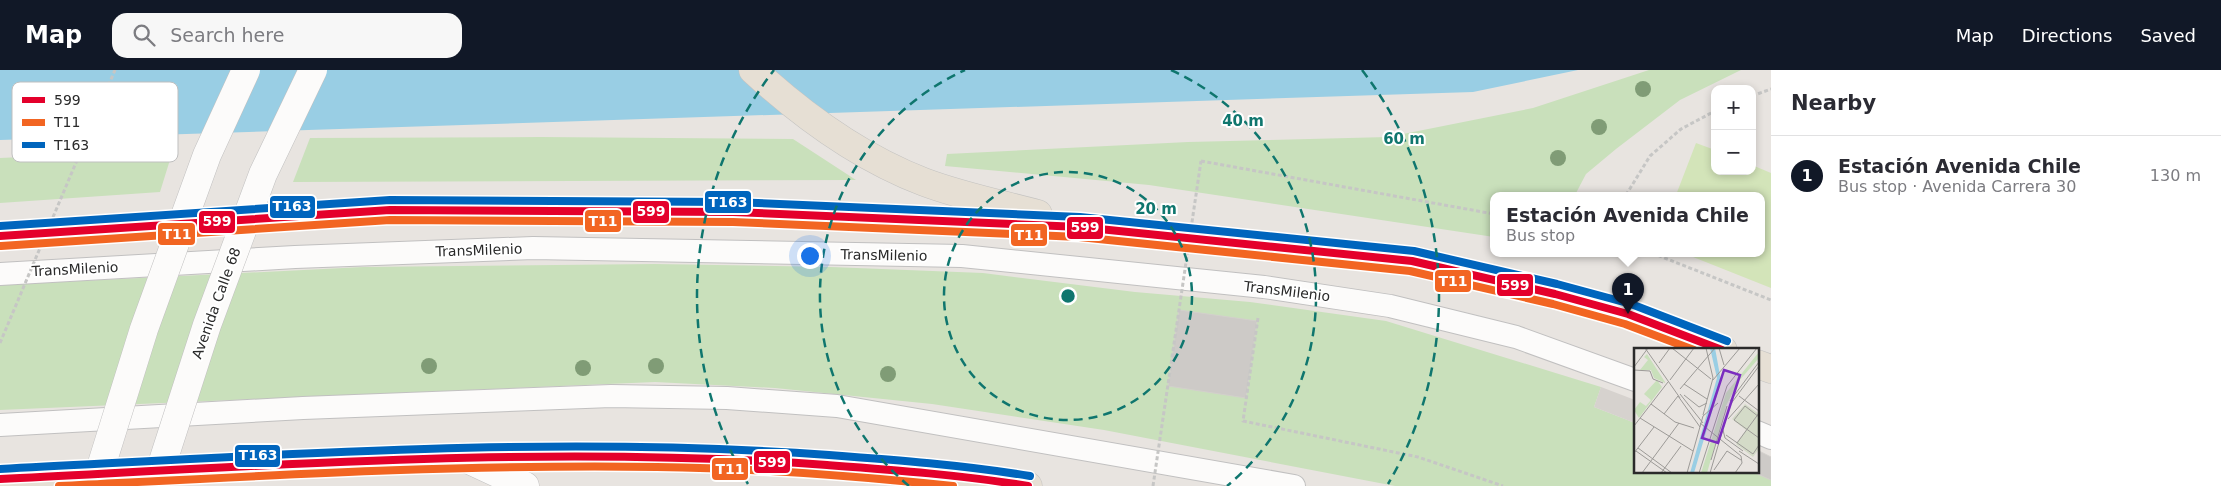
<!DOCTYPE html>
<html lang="en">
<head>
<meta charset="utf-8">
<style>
	body { margin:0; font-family:"DejaVu Sans",sans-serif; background:#f7f7f7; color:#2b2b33 }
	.controls { position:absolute; right:15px; top:15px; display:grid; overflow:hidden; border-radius:10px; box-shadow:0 2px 8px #0003 }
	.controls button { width:45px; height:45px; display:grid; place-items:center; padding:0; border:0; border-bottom:1px solid #e1e1e2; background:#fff; color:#2b2b33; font:25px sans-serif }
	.you { position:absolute; left:809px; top:185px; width:18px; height:18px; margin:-12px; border:4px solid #fff; border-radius:50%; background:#1a73e8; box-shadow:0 0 0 8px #1a73e833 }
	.badge { display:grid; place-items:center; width:32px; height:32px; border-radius:50%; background:#111827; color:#fff; font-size:16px; font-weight:700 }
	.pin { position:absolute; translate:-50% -41px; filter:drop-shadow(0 1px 2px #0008) }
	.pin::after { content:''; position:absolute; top:26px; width:18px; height:15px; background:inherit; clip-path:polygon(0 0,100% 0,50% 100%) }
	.popup { position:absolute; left:1490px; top:122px; width:275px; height:65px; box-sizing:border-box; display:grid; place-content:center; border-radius:10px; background:#fff; filter:drop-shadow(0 1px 4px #0005); font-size:16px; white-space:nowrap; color:#7c7c81 }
	.popup b { font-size:19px; color:#2b2b33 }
	.popup::after { content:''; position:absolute; left:50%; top:100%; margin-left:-10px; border:10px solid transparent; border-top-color:#fff }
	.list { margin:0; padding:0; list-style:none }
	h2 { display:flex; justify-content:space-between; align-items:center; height:65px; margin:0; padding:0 20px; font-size:21px }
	h2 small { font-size:16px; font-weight:400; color:#7c7c81 }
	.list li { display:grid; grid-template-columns:32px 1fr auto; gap:15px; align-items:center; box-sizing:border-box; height:80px; padding:0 20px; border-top:1px solid #e1e1e2 }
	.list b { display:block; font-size:19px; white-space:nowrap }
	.list p { margin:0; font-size:16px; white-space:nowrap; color:#7c7c81 }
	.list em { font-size:16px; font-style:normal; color:#7c7c81 }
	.icon { flex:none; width:28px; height:28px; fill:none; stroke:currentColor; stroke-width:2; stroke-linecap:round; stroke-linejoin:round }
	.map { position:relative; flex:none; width:1771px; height:416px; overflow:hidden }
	header { display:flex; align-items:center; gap:30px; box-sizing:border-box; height:70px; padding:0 25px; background:#111827; color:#fff }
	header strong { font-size:24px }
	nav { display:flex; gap:28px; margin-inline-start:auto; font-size:18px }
	.search { width:350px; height:45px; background:#f7f7f7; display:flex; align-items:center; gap:12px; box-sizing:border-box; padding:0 18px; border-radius:15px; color:#7c7c81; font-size:19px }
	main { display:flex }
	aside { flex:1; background:#fff }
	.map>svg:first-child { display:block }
	.green { fill:#c9e0bb }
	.pitch { fill:#d3e4b9 }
	.plaza { fill:#d6d2ce }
	.water { fill:#99cee4 }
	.building { fill:#cdcac7; stroke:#d3d0cc }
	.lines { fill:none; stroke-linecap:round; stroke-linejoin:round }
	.service-casing { stroke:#c1c0c0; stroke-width:24 }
	.minor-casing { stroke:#c1c0c0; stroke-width:29 }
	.trunk-casing { stroke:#c4c3c1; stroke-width:29 }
	.path { stroke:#c6c6c5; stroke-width:3; stroke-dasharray:4 2.5; stroke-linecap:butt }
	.service { stroke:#fcfbfa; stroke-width:22 }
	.minor { stroke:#fcfbfa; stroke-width:28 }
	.trunk { stroke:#e6dfd4; stroke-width:28 }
	.secondary-bridge-casing { stroke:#c1c0c0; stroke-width:29; stroke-linecap:butt }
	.path-bridge { stroke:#c6c6c5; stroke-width:3; stroke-dasharray:4 2.5; stroke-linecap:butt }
	.secondary-bridge { stroke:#fcfbfa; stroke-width:28 }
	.bus-1-casing { stroke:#fff; stroke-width:11 }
	.bus-2-casing { stroke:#fff; stroke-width:11 }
	.bus-3-casing { stroke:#fff; stroke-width:11 }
	.bus-1 { stroke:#e4002b; stroke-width:8 }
	.bus-2 { stroke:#f26522; stroke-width:8 }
	.bus-3 { stroke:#0065bd; stroke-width:8 }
	.tree { fill:#809c76 }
	.ring { fill:none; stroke:#0f766e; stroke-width:2.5; stroke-dasharray:9 6 }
	.labels { text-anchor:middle; stroke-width:4; stroke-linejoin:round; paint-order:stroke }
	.street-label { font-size:14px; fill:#2a2a2a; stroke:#fff }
	.inset-road { fill:none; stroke:#9c9a97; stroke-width:1 }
	.view { fill:#7b2cbf; fill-opacity:0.15; stroke:#7b2cbf; stroke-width:2.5 }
	.inset-edge { fill:none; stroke:#2a2a2a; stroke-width:2.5 }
	.key { fill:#fff; stroke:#bfbfbf; stroke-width:1 }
	.key-label { font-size:14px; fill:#2a2a2a }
	.centre { fill:#0f766e; stroke:#fff; stroke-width:2.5 }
	.ring-label { font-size:15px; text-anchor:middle; font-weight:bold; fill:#0f766e; stroke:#fff; stroke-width:4; stroke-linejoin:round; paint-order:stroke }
	.line-badge { stroke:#fff; stroke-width:2 }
	.badge-label { font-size:14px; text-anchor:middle; font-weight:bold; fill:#fff }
</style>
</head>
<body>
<header>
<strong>Map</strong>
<div class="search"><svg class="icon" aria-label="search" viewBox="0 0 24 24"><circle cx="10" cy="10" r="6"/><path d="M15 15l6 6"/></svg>Search here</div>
<nav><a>Map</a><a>Directions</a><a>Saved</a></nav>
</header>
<main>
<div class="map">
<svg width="1771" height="416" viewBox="0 0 1771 416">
	<rect width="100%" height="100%" fill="#e8e4e0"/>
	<!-- green -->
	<path class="green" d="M1649,0H1741L1680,30L1616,79L1586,104L1575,125H1494V167L1149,115L945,96L947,84L1188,72L1388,67L1533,38Z
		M541,67L793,69L856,110L293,112L310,68Z
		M173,80L160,122L0,133V88Z
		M655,194L831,197L983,203L1135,222L1250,232L1386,251L1601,317L1594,337L1635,353V402H1753L1771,410V416H1395L1104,360L932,334L775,318L655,312L0,340V215L363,197Z"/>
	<!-- pitch -->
	<path class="pitch" d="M1696,73L1715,80V101H1752V95L1771,103V218L1683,183H1762V125H1676Z"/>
	<!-- plaza -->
	<path class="plaza" d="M1601,317L1635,330V353L1594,337Z"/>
	<!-- water -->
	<path class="water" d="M0,0H1578L1473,22L0,70Z"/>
	<!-- building -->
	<path class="building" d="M1179,240L1257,251L1246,328L1168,316Z
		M1757,380L1771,387V410L1753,402H1757Z"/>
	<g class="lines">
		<defs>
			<path id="service" d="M0,204L295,187L533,178L962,186L1264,217L1390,236L1516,267L1635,310
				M0,355L303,338L611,326L727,328L837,336L1294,416
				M1757,362L1771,368"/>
			<path id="minor" d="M463,387L525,416"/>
			<path id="trunk" d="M753,0C803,46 861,88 924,112C961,126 1001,134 1038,144
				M0,166L390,140L733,142L1080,157L1412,191L1555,224L1628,244L1723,280
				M1757,294L1771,299
				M0,409C292,395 587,371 879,399C929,404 979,407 1028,416"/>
		</defs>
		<!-- service casing -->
		<use href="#service" class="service-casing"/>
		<!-- minor casing -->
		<use href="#minor" class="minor-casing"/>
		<!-- trunk casing -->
		<use href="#trunk" class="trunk-casing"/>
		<!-- path -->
		<path class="path" d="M1752,26L1771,19
			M1201,91L1494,144
			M1626,125L1650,86L1681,59L1715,41
			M1652,183L1771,230
			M1258,248L1243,351L1418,387L1503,416"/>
		<!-- service -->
		<use href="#service" class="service"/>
		<!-- minor -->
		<use href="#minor" class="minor"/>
		<!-- trunk -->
		<use href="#trunk" class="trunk"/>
		<defs>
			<path id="secondary-bridge" d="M95,416L144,259L207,85L246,0
				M155,416L207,255L263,104L313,0"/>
		</defs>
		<!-- secondary-bridge casing -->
		<use href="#secondary-bridge" class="secondary-bridge-casing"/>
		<!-- path-bridge -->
		<path class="path-bridge" d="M0,273L115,0
			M1153,416L1201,91"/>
		<!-- secondary-bridge -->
		<use href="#secondary-bridge" class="secondary-bridge"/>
		<defs>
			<path id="bus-1" d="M0,166L390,140L733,142L1080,157L1412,191L1555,224L1628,244L1722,280
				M0,409C275,395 552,375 827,395C894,400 962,405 1028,416"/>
			<path id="bus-2" d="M1,176L390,150L733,152L1079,167L1410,201L1553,234L1625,254L1694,280
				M59,416C258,406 457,394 657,397C756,398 855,406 953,416"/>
			<path id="bus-3" d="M0,156L390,130L733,132L1080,147L1414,181L1557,214L1631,234L1727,271
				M0,399C276,385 553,365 829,385C896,390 963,395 1030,406"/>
		</defs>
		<!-- bus-1 casing -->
		<use href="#bus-1" class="bus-1-casing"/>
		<!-- bus-2 casing -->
		<use href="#bus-2" class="bus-2-casing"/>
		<!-- bus-3 casing -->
		<use href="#bus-3" class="bus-3-casing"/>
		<!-- bus-1 -->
		<use href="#bus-1" class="bus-1"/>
		<!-- bus-2 -->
		<use href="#bus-2" class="bus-2"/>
		<!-- bus-3 -->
		<use href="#bus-3" class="bus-3"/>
	</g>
	<!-- trees -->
	<g class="tree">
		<circle cx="1643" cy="19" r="8"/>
		<circle cx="1599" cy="57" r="8"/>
		<circle cx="1558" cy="88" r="8"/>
		<circle cx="429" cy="296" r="8"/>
		<circle cx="656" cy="296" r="8"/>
		<circle cx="583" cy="298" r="8"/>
		<circle cx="888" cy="304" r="8"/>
	</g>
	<!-- distance rings -->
	<g class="ring">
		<circle cx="1068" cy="226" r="124"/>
		<path d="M909 416A248 248 0 0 1 965 0M1171 0A248 248 0 0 1 1227 416"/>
		<path d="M748 414A371 371 0 0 1 774 0M1362 0A371 371 0 0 1 1388 414"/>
	</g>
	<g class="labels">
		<!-- street labels -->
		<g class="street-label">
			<text transform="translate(479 180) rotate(-2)" y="5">TransMilenio</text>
			<text transform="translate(884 185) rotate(1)" y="5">TransMilenio</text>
			<text transform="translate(75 199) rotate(-3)" y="5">TransMilenio</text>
			<text transform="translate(1287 221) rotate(7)" y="5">TransMilenio</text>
			<text transform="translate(216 233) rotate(-70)" y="5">Avenida Calle 68</text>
		</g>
	</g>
	<!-- overview -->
	<g transform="translate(1634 278)">
		<rect width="125" height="125" fill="#e8e4e0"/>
		<path d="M125,4V10L104,34L92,58L73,125H67L92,45ZM13,6L31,34V35L20,30L17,22H6L14,12L10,9ZM23,32L28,39L5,70L0,62L6,54L12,58L17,52L10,46Z" fill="#c9e0bb"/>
		<path d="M111,56L125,66V101L119,109L102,96L112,82L98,71Z" fill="#d4dbc8"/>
		<path d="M76,0H81L87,33L60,125H56L83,30Z" fill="#99cee4"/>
		<path class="inset-road" d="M11,0L46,50M38,0L77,31M85,0L90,17M25,15L36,0M0,19L14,0M0,22L16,23L19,31L29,35M36,32L60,0M79,32L106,0M50,36L73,51M46,41L81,0M46,46L69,75M50,47L65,59L73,55M44,48L66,79M105,48L125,63M96,53L125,14M17,56L41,74L60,80M30,66L44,48M69,67L79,30L72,0M125,69L111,58L100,72L125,90M6,70L59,103M94,71L125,36M66,75L107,108L108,115L101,125M0,78L34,34M89,82L91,90L109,103M92,87L119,106L125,97M103,95L125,65M4,100L38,125M2,103L33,125M105,103L125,116M0,105L20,79M77,112L93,58M80,122L93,103L107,112M8,125L45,75M27,125L47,98M53,125L69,68L84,55M65,125L93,38L123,0M76,125L96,57L125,18"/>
		<path class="view" d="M90,22L106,27L84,95L68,90Z"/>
		<rect width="125" height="125" class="inset-edge"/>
	</g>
	<!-- legend -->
	<rect x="12" y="12" width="166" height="80" rx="8" class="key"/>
	<rect x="22" y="27" width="23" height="6" fill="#e4002b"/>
	<rect x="22" y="49" width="23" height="7" fill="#f26522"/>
	<rect x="22" y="72" width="23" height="6" fill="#0065bd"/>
	<g class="key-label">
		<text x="54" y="35">599</text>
		<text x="54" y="57">T11</text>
		<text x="54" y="80">T163</text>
	</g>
	<circle cx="1068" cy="226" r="8" class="centre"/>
	<g class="ring-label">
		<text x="1243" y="56">40 m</text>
		<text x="1404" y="74">60 m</text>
		<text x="1156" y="144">20 m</text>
	</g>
	<g class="line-badge">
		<rect x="704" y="120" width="48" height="24" rx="5" fill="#0065bd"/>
		<rect x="269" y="125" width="47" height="24" rx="5" fill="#0065bd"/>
		<rect x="632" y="130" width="38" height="24" rx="5" fill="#e4002b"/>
		<rect x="584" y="139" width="38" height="24" rx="5" fill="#f26522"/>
		<rect x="198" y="140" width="38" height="24" rx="5" fill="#e4002b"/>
		<rect x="1066" y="146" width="38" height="24" rx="5" fill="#e4002b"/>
		<rect x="157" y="152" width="39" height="24" rx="5" fill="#f26522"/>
		<rect x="1010" y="153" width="38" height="24" rx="5" fill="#f26522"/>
		<rect x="1434" y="199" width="38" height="24" rx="5" fill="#f26522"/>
		<rect x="1496" y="203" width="38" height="24" rx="5" fill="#e4002b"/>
		<rect x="234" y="374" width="47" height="24" rx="5" fill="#0065bd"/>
		<rect x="753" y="380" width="38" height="24" rx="5" fill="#e4002b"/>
		<rect x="711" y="387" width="38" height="24" rx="5" fill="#f26522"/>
	</g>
	<g class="badge-label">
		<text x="728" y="137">T163</text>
		<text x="292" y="141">T163</text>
		<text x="651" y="146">599</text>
		<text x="603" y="156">T11</text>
		<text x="217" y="156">599</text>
		<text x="1085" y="162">599</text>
		<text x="177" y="169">T11</text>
		<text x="1029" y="170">T11</text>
		<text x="1453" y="216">T11</text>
		<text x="1515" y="220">599</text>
		<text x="258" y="390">T163</text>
		<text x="772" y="397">599</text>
		<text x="730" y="404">T11</text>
	</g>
</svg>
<div class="controls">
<button>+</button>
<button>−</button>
</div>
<div class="you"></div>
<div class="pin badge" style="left:1628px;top:244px">1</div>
<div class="popup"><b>Estación Avenida Chile</b>Bus stop</div>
</div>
<aside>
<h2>Nearby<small></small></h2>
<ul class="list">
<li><span class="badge">1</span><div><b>Estación Avenida Chile</b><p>Bus stop · Avenida Carrera 30</p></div><em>130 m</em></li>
</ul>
</aside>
</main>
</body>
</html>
